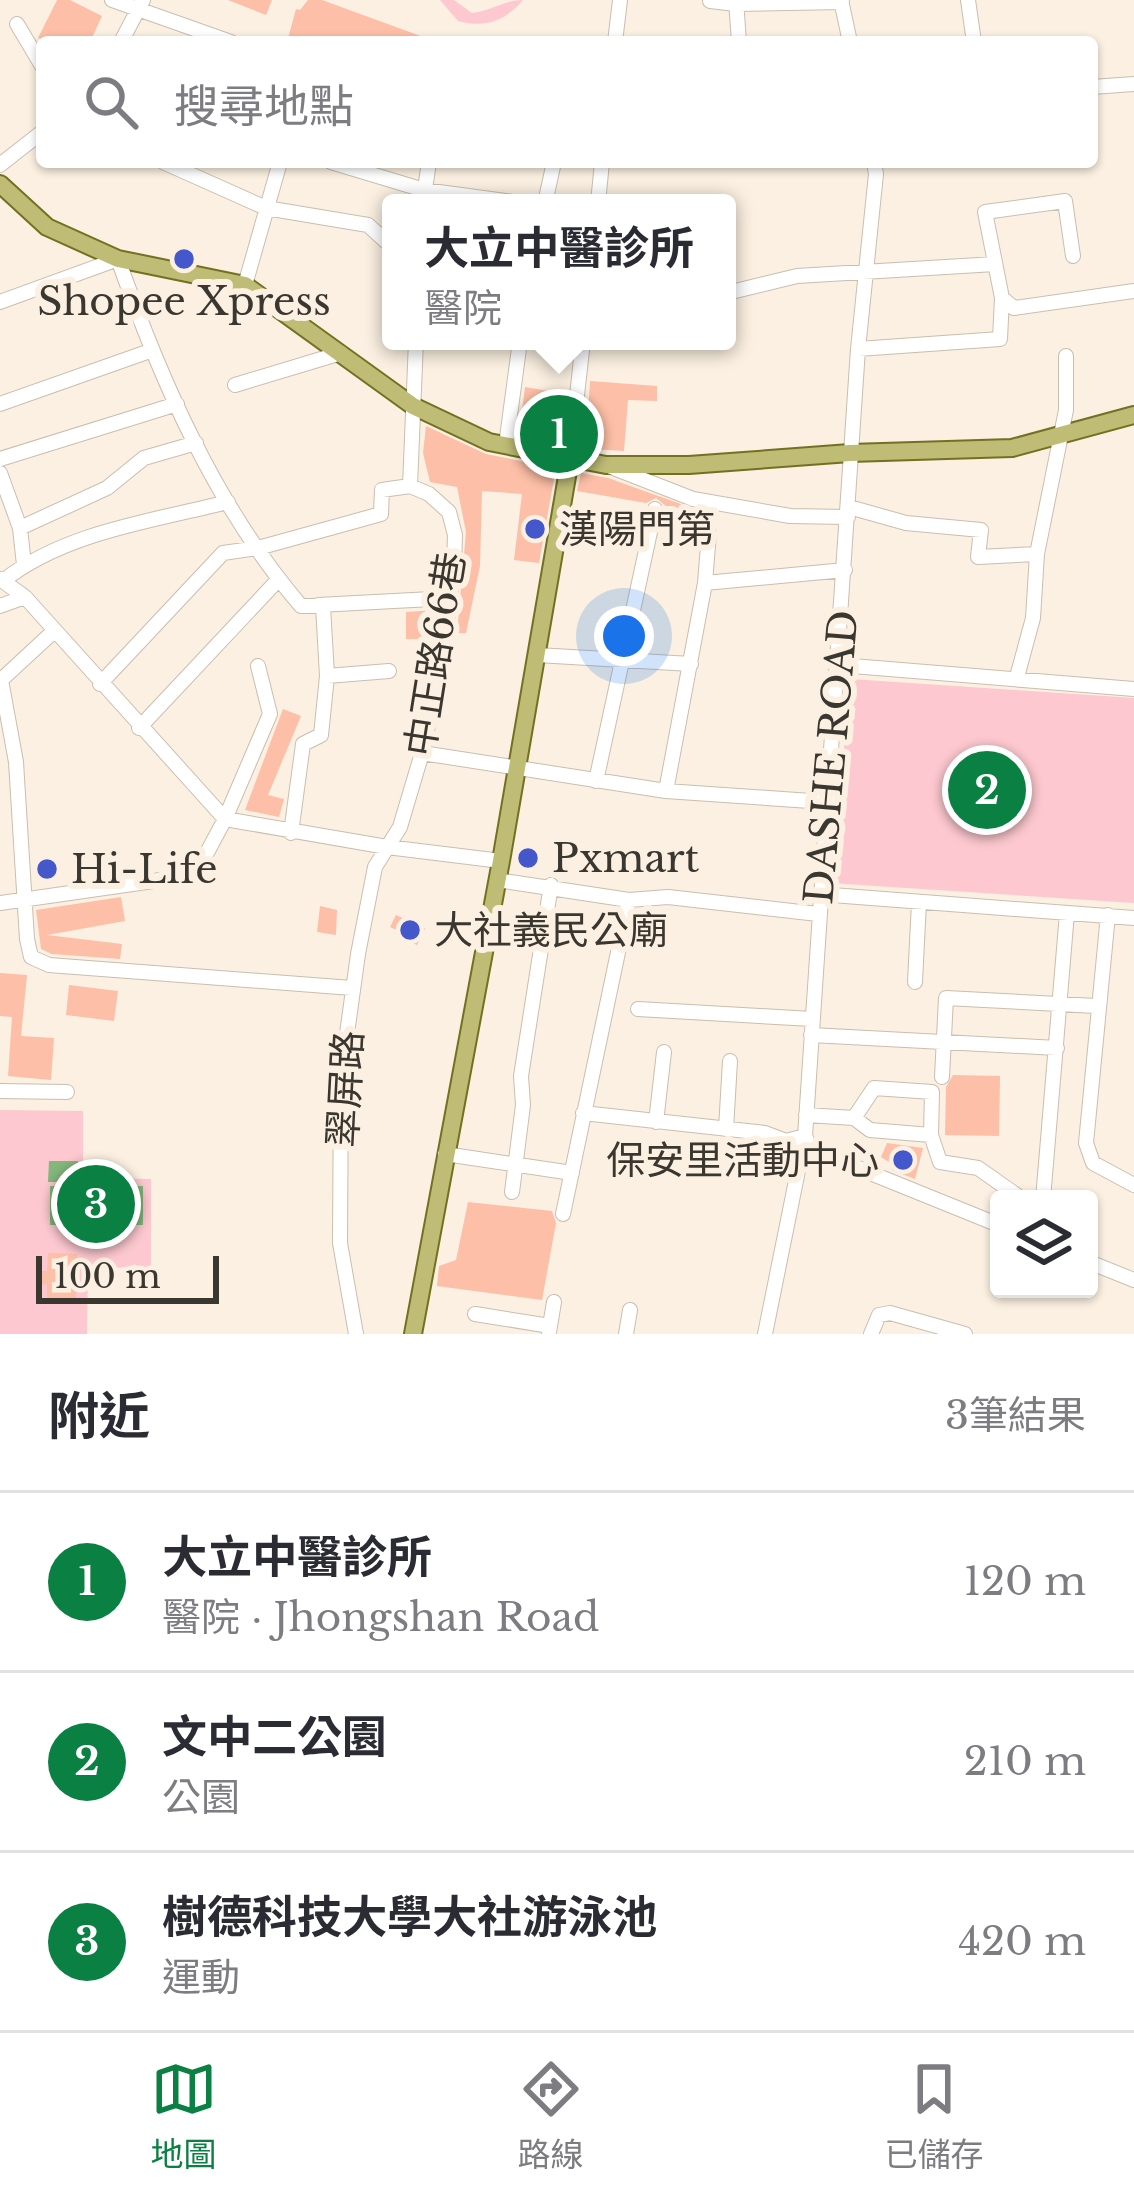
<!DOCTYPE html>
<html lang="zh-TW">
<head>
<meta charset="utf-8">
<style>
	body { margin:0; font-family:"Libre Baskerville","Noto Sans TC",serif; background:#f7f7f7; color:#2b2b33 }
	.controls { position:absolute; right:36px; bottom:36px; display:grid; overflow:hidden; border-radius:12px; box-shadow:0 3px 9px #0004 }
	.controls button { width:108px; height:108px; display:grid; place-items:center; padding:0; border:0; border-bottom:3px solid #e1e1e2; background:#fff; color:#2b2b33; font:60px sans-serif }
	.scale { position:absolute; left:36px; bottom:30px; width:183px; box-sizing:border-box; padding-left:12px; border:6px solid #3a3630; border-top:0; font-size:33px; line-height:42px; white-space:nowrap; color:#3a3630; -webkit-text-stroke:9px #fbf0e1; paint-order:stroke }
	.you { position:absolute; left:624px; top:636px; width:42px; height:42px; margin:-30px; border:9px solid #fff; border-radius:50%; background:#1a73e8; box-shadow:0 0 0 18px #1a73e833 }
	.badge { display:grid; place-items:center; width:78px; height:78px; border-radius:50%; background:#0b8043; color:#fff; font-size:39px; font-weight:700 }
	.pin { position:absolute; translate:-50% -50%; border:6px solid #fff; box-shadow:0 3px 12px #0006 }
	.popup { position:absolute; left:382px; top:194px; width:354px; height:156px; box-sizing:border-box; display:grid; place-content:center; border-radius:12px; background:#fff; filter:drop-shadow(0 3px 9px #0005); font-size:39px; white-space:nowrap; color:#7c7c81 }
	.popup b { font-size:45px; color:#2b2b33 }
	.popup::after { content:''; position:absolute; left:50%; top:100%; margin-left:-24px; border:24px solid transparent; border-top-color:#fff }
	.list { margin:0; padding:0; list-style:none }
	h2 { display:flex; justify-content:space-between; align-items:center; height:156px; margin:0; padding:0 48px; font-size:51px }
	h2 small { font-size:39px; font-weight:400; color:#7c7c81 }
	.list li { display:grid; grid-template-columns:78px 1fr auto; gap:36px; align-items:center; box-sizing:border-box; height:180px; padding:0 48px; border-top:3px solid #e1e1e2 }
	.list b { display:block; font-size:45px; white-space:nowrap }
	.list p { margin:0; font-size:39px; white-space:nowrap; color:#7c7c81 }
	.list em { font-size:39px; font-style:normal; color:#7c7c81 }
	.icon { flex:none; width:66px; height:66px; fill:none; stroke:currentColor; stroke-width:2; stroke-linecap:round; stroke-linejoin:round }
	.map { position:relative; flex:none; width:1134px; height:1334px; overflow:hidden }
	.search { position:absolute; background:#fff; box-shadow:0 3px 9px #0004; left:36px; right:36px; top:36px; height:132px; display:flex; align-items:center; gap:30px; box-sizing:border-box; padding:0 42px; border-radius:12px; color:#7c7c81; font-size:45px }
	.sheet { height:696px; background:#fff }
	nav { display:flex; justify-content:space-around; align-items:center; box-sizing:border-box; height:168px; border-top:3px solid #e1e1e2; background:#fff; font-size:33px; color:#7c7c81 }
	nav a { display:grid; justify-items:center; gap:6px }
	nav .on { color:#0b8043 }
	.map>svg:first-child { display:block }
	.green { fill:#fdc8cf }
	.water { fill:#84b77c }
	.building { fill:#fdbfa7 }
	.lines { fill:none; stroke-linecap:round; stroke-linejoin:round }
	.minor-casing { stroke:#c9beaf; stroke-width:16 }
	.major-casing { stroke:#737021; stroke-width:20 }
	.minor { stroke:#fff; stroke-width:14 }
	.major { stroke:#bebc75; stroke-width:16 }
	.poi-dot { fill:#4458cc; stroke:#fbf0e1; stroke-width:4.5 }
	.labels { text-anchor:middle; stroke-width:12; stroke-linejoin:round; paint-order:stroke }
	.poi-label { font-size:39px; fill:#3a3630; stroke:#fbf0e1; text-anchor:start }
	.street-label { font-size:39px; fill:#3a3630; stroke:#fbf0e1 }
</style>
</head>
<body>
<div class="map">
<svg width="1134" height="1334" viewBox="0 0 1134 1334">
	<rect width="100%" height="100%" fill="#fbf0e1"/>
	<!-- green -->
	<path class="green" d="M440,0H454L472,13C491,11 504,0 523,0C505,21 485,28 458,21Z
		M851,679L1134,698V903L830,883Z
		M0,1110L83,1111V1178L151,1179V1268L88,1267L87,1334H0Z"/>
	<!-- water -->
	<path class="water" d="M49,1161H78V1182H48Z
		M50,1186H143V1225H50Z"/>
	<!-- building -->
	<path class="building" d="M57,0H70L102,16L90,42H47L38,38Z
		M228,0H272L266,15Z
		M308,0H322L437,42H287L296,9L300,10Z
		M590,381L657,386V401L628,400L624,451L592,449L586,442Z
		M525,387L566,394L560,443L519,435Z
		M426,426L486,454L556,468L539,563L514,560L522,494L482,491L480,566L466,633H457L466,532L457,487L430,482L423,453Z
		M581,473L608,478L706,513L666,506L656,498L646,503L577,491Z
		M437,610L434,639H406V612Z
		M283,709L301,716L268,795L284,799L279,817L245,810Z
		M121,897L125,921L47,935L122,944L120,959L52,954L41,949L36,910Z
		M320,906L337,910L336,935L317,932Z
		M396,915L425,928L417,945L399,937L401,932L390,927Z
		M0,973L27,975L21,1036L54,1038L51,1080L8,1076L12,1017L0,1016Z
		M69,985L118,991L114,1021L66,1015Z
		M953,1075L1000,1076L999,1136L945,1135L946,1087Z
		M887,1143L923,1148L915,1179L892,1170L894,1165L881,1157Z
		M468,1202L552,1211L556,1223L542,1300L437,1286L439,1266L456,1260Z
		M48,1253L77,1254L76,1301H47V1284L39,1285V1271H47Z"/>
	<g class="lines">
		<defs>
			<path id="minor" d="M112,0L231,42
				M736,0L739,42
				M841,0L850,42
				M968,0L974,42
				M710,1L736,4L842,2
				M17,24L42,66
				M121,42L143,0
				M615,42L620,0
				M1092,87L1134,84
				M163,162L266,208L368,225L391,246
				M331,162L424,190L521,203
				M874,162L876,174L858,349L805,1136L811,1149L999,1225
				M0,165L42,132
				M423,203L429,162
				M545,203L554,162
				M598,203L602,162
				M245,285L280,162
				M727,293L797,276L995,264
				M1002,298L1014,308L1134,291
				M0,302L118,259C161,381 216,507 301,606
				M858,349L1000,339L1002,298L985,212L1065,201L1073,256
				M235,385L341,353
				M0,404L150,351
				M506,445L520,341
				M0,459L177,404
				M570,459L583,341
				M611,467L693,499L790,516L848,517
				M0,473L20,528L24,565
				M849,507L906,523L981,530L978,557L1037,554
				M20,528L107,488L144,458L196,443
				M0,579L25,597L225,819L387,847L501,861
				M3,581C65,532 153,521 228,502
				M705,583L845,570
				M318,605L451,598
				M0,606L25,597
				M53,632L1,680L16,762L27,939L31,957L49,965L352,988
				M537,655L691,664
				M840,665L1134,689
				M327,676L389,671
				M1017,677L1033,618L1037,554L1066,410V356
				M100,684L223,553L258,548L381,514L382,490L410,486
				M139,728L278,580
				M422,753L666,791L825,802
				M596,781L655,509
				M666,791L705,583L709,533
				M291,833L303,744L321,735L327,676L323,606H301
				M497,880L629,900L668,897L818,914
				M819,894L1134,918
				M0,903L195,875L225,819L270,714L258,666
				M1108,915L1086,1143L1093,1163L1134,1185
				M915,982L919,902
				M638,1009L812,1019
				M811,1035L1057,1048
				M942,1077L946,998L1096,1006
				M0,1091L67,1092
				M583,1113L765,1133L786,1141L805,1136
				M806,1115L854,1118L874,1088L932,1092L931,1135L940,1162L978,1168L1022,1199
				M854,1118L870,1130L931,1135
				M656,1122L664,1052
				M726,1129L730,1061
				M445,1154L572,1173
				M512,1192L523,1105L521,1076L551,885
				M1043,1199L1067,913
				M563,1214L629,900
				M1089,1262L1134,1280
				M475,1314L550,1326
				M549,1332L554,1302
				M356,1334L340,1243L341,1077L358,954L375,867L400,827L422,753L442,662L454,565L455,535L449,512L429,494L410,486L416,341
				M626,1334L630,1310
				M765,1334L805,1136
				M871,1334L879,1315L890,1313L965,1334"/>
			<path id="major" d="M0,184L47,227L118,259L245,285L413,406L489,442L606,465H689L850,453L1012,448L1134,415
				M413,1334L501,861L570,459"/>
		</defs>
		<!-- minor casing -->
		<use href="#minor" class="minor-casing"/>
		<!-- major casing -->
		<use href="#major" class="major-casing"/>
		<!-- minor -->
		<use href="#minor" class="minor"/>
		<!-- major -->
		<use href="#major" class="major"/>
	</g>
	<!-- markers -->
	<g class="poi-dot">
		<circle cx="184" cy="259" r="12"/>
		<circle cx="535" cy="529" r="12"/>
		<circle cx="528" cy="858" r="12"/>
		<circle cx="47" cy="869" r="12"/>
		<circle cx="410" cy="930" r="12"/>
		<circle cx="903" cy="1160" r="12"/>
	</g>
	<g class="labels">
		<!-- poi labels -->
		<g class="poi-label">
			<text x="184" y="315" text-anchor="middle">Shopee Xpress</text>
			<text x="559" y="543">漢陽門第</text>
			<text x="552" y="872">Pxmart</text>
			<text x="71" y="883">Hi-Life</text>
			<text x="434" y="944">大社義民公廟</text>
			<text x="879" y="1174" text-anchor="end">保安里活動中心</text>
		</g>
		<!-- street labels -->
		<g class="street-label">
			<text transform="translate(435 654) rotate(-81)" y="14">中正路66巷</text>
			<text transform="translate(831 757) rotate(-85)" y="14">DASHE ROAD</text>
			<text transform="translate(345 1089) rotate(-87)" y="14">翠屏路</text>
		</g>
	</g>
</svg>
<div class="controls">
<button><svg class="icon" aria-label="layers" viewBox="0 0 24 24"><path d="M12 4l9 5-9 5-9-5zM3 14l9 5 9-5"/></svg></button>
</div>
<div class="scale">100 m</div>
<div class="you"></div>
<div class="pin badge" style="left:559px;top:434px">1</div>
<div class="popup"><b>大立中醫診所</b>醫院</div>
<div class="pin badge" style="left:987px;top:790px">2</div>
<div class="pin badge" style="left:96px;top:1204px">3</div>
<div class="search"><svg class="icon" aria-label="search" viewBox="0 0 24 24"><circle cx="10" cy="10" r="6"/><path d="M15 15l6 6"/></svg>搜尋地點</div>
</div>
<section class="sheet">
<h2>附近<small>3筆結果</small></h2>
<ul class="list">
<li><span class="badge">1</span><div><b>大立中醫診所</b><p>醫院 · Jhongshan Road</p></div><em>120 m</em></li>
<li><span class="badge">2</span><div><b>文中二公園</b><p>公園</p></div><em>210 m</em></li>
<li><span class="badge">3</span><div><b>樹德科技大學大社游泳池</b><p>運動</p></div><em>420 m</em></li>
</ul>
</section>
<nav>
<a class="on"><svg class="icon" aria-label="map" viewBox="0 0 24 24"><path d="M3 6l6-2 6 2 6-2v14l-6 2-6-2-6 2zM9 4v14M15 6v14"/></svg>地圖</a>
<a><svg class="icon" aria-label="directions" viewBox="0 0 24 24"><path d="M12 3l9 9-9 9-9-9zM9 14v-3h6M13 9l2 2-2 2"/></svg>路線</a>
<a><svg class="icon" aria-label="saved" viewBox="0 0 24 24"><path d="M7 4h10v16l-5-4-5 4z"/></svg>已儲存</a>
</nav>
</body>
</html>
